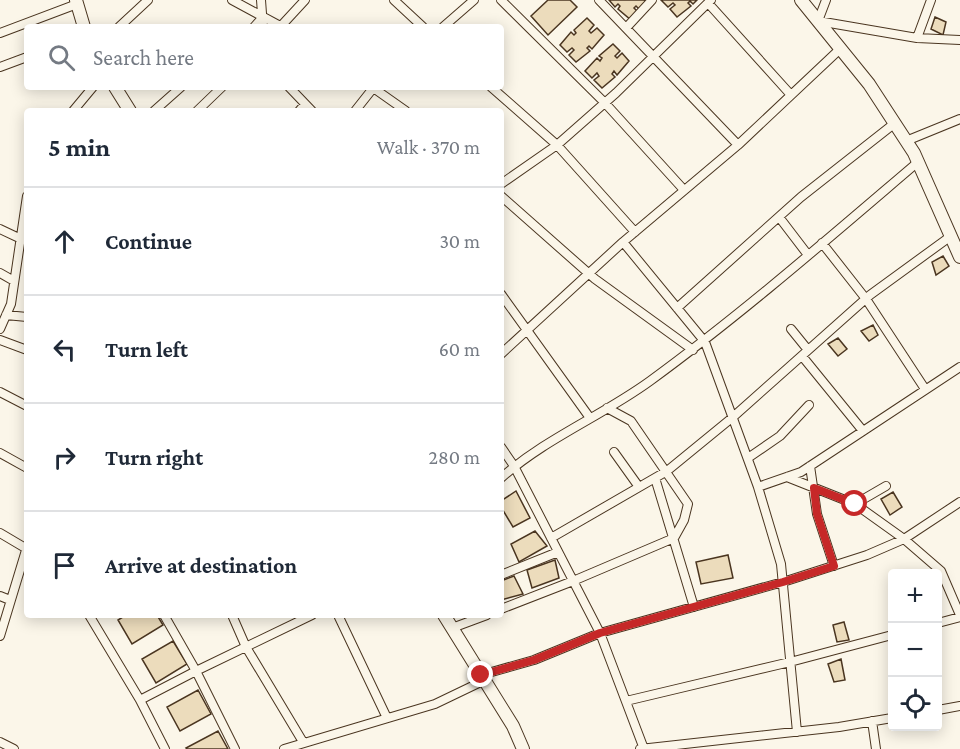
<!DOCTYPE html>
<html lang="en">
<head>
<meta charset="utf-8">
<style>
	body { margin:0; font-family:"Crimson Pro",serif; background:#f2f2f3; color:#1f2937 }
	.controls { position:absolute; right:18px; bottom:18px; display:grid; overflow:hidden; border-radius:6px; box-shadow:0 3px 15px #0003 }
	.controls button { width:54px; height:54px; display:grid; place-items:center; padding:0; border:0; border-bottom:2px solid #e0e1e3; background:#fff; color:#1f2937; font:30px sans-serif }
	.stop { position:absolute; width:18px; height:18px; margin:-14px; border:4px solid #c62828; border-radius:50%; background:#fff }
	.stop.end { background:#c62828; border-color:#fff; box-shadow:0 2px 6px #0008 }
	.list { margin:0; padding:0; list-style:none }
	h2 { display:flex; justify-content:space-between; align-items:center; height:78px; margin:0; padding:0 24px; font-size:26px }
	h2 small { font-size:20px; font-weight:400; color:#747a83 }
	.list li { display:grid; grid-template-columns:39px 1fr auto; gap:18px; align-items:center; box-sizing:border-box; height:108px; padding:0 24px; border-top:2px solid #e0e1e3 }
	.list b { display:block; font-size:22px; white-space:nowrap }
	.list em { font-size:20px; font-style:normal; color:#747a83 }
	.icon { flex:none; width:33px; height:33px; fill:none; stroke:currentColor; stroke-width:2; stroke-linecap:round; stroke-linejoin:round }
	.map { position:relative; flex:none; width:960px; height:749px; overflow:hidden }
	.search { position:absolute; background:#fff; box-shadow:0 3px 15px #0003; left:24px; top:24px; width:480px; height:66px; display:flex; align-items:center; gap:15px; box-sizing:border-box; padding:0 21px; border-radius:6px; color:#747a83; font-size:22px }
	.panel { position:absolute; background:#fff; box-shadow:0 3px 15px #0003; left:24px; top:108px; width:480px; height:510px; border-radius:6px }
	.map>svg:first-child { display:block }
	.building { fill:#ecdcbc; stroke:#4a3520; stroke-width:1.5 }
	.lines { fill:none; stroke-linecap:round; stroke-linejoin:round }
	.street-casing { stroke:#4a3520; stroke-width:10 }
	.secondary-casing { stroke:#4a3520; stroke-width:14 }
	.street { stroke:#fbf6e9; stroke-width:8 }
	.secondary { stroke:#fbf6e9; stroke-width:12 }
	.route { stroke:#c62828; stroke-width:8 }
</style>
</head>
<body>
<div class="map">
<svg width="960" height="749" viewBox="0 0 960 749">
	<rect width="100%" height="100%" fill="#fbf6e9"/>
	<!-- building -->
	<path class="building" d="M548,0H570L577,7L548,35L531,16Z
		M609,0H644L648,4L641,11L636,6L634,8L639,13L631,20L618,9L620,6L618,4L615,7Z
		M661,0H697L693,4L690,1L688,3L691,6L677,17L670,9L675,5L673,3L668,7Z
		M935,17L946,22L943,35L931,29Z
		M587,18L594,25L589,31L591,33L597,28L604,35L592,49L589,46L587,48L590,51L576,62L569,55L574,50L572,48L567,52L560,45L571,32L574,35L576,33L574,30Z
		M613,44L620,51L615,56L617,58L622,53L629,61L617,75L614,71L612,74L615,77L602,88L594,80L599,76L597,73L592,78L585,71L597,58L600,61L602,58L599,56Z
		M943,256L949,266L936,275L932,262Z
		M873,325L878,335L869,341L861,331Z
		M838,338L847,349L838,356L828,344Z
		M516,491L530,518L513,527L501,507V501Z
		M893,492L902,507L890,515L881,499Z
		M535,531L547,546L519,562L511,544Z
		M728,555L733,578L701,584L696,562Z
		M555,560L559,578L532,588L527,570Z
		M514,576L523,594L501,600V581Z
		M126,615H157L163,625L132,644L118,620Z
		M844,622L849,640L837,642L833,625Z
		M173,641L187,664L156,683L142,659Z
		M841,659L845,680L834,682L828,664Z
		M198,690L211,714L180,731L167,707Z
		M218,731L228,749H187L186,748Z"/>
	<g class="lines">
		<defs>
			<path id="street" d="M232,0L282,27
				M261,0L263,27
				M394,0L423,27
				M501,0L605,103L684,190
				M599,0L738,145
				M826,0L818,21L917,38L960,40
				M708,3L791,95
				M281,26L305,0
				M119,27L148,0
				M254,27L263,17
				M443,27L474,0
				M626,28L652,0
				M0,33L77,4
				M917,38L931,0
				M0,67L27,57
				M289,87L312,111
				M372,87L406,111
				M491,87L557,145L635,232
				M73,111L93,87
				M154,111L181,87
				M197,111L222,87
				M299,111L305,104
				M355,111L374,87
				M906,141L960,119
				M501,184L557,145L616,93L711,0
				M501,196L595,279L693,350
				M779,217L808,255
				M0,229L19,238
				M623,242L705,342L758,487L781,564L797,732
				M822,243L866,299L925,389
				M0,273L14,281
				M501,294L590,418
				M677,308L801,197L895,123
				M6,315L27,317
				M0,329L11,304L27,196
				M791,329L808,350
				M0,340L27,350
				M501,354L623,242L738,145L840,49
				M802,356L863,431
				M0,392L27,406
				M501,447L514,466L600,633L644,749
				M614,452L639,487
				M0,453L27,468
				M748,458L780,436L809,405
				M810,466L817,514L834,566
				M787,477L855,504L904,539L941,571L960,615
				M501,478C546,438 602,416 650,381C743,313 830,237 918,162
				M655,478L694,607
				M758,487L801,472L960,367
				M855,504L886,486
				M0,533L27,549
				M551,538L667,471L733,417L870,295L951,236
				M501,575L558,552
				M0,596L10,600
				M501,609L573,581L674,538L684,520L688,504L631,421L607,408
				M89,615L140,700L165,749
				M232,615L246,647L303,742
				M338,615L387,718
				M938,623L960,617
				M452,628L487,615
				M0,636L27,547
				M481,675L534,660L600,633L783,582L867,555L904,539L960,502
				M140,700L196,671L164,615
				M626,701L790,662L892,635
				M938,710L960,706
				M872,721L876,749
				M0,742L14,749
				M235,749L196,671L312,615
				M284,749L435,704L485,680
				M640,749L839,727L892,718"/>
			<path id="secondary" d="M76,0L84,27
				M801,0L869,84L914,153L960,257
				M115,87L130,111
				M444,615L513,726L523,749"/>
		</defs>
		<!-- street casing -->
		<use href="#street" class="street-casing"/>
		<!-- secondary casing -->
		<use href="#secondary" class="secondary-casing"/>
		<!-- street -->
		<use href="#street" class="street"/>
		<!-- secondary -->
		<use href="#secondary" class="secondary"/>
	</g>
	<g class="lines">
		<!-- route -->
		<path class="route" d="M481,675L534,660L600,633L783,582L834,566L817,514L814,488L855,504"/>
	</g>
</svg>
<div class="controls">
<button>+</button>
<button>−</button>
<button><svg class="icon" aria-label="locate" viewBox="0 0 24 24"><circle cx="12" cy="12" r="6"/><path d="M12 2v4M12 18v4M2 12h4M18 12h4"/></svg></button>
</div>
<div class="stop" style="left:855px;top:504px"></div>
<div class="stop end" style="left:481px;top:675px"></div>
<div class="search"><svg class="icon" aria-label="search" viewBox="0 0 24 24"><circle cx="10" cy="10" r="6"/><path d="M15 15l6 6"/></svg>Search here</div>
<section class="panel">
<h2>5 min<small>Walk · 370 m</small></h2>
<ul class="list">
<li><svg class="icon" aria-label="ahead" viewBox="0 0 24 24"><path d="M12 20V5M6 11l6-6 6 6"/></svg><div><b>Continue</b></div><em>30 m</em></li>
<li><svg class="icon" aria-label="left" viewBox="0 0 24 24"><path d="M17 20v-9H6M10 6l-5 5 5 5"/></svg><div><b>Turn left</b></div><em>60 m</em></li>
<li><svg class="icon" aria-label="right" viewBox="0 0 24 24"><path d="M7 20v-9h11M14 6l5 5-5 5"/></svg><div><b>Turn right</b></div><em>280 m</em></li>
<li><svg class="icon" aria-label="arrive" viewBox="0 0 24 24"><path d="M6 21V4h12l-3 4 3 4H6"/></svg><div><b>Arrive at destination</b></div></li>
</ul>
</section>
</div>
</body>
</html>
